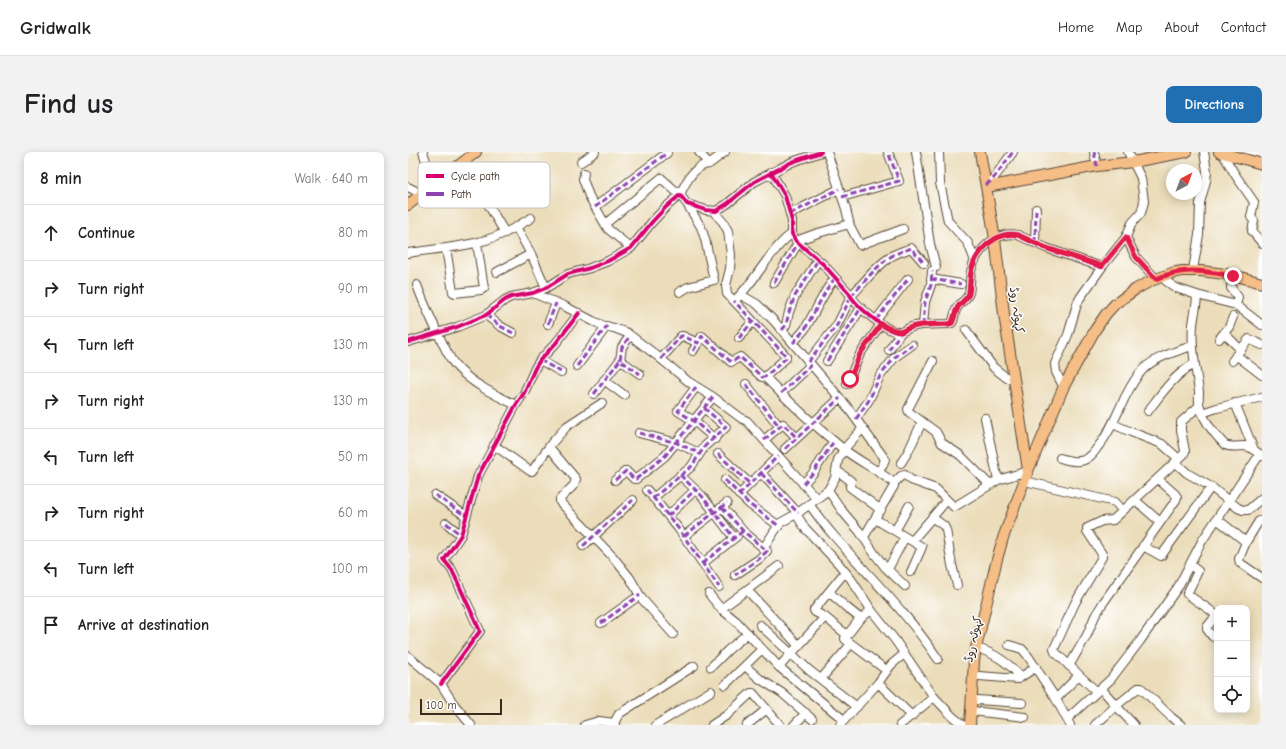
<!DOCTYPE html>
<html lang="en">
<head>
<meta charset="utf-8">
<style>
	body { margin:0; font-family:"Comic Neue","Playpen Sans Arabic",sans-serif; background:#f2f2f2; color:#202124 }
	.controls { position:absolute; right:12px; bottom:12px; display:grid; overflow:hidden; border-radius:8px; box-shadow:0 2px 10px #0003 }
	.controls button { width:36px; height:36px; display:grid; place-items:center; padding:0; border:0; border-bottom:1px solid #e0e0e0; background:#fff; color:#202124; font:20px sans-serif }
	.compass { position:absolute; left:758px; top:12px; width:36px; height:36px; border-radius:50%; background:#fff; box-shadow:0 2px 10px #0003; rotate:41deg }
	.scale { position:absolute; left:12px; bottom:10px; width:82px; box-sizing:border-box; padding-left:4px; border:2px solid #3b2a1e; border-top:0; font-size:11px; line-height:14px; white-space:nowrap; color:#3b2a1e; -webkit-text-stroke:3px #fff; paint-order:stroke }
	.stop { position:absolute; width:12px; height:12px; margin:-9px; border:3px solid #e11d48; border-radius:50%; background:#fff }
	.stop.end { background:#e11d48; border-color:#fff; box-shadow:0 1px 4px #0008 }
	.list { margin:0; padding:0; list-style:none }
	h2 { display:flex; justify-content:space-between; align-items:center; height:52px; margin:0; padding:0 16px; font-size:17px }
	h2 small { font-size:13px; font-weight:400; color:#757577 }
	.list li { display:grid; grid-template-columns:26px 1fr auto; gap:12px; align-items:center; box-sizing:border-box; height:56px; padding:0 16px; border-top:1px solid #e0e0e0 }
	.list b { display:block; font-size:15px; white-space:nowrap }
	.list em { font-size:13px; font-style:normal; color:#757577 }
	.icon { flex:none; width:22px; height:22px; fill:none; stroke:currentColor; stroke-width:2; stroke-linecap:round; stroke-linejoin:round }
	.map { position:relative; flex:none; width:854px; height:573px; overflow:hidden; border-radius:8px }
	header { display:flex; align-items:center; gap:24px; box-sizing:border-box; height:56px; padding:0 20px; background:#fff; border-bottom:1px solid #e0e0e0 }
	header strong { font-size:19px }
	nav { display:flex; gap:22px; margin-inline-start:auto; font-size:14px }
	.intro { display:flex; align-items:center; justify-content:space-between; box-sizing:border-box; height:96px; padding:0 24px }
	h1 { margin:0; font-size:28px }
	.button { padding:10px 18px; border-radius:8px; background:#1f6fb2; color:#fff; font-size:14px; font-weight:700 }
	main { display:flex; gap:24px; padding:0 24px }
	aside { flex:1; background:#fff; border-radius:8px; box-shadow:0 2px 10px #0003 }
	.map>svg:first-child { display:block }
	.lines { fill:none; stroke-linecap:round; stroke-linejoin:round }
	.minor-casing { stroke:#554535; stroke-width:10 }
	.major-casing { stroke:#554535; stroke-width:12 }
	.minor { stroke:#fff; stroke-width:8 }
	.major { stroke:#f6be87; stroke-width:10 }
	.quiet { stroke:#8e44ad; stroke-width:3; stroke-dasharray:6 3; stroke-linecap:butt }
	.cycleway-casing { stroke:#fff; stroke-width:6 }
	.cycleway { stroke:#d6006c; stroke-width:4 }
	.route { stroke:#e11d48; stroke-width:5 }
	.labels { text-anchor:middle; stroke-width:3; stroke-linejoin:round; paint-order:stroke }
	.street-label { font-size:12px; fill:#3b2a1e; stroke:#fff }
	.key { fill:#fff; stroke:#c4bfbc; stroke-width:1 }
	.key-label { font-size:11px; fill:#3b2a1e }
</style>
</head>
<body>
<header>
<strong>Gridwalk</strong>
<nav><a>Home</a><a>Map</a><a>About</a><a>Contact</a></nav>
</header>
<div class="intro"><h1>Find us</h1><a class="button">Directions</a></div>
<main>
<aside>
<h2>8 min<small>Walk · 640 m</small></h2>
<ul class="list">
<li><svg class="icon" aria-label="ahead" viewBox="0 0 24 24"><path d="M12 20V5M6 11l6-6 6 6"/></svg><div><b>Continue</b></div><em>80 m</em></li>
<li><svg class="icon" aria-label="right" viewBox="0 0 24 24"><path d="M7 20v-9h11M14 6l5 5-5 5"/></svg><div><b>Turn right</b></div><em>90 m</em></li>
<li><svg class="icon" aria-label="left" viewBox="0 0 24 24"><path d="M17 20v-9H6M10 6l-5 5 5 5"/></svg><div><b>Turn left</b></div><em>130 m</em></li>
<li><svg class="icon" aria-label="right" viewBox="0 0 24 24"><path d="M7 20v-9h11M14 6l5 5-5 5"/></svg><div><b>Turn right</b></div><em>130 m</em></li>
<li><svg class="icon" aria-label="left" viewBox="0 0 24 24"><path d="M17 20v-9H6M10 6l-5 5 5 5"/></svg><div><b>Turn left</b></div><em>50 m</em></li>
<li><svg class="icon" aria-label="right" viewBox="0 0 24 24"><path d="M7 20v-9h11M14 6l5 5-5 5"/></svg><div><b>Turn right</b></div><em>60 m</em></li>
<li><svg class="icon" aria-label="left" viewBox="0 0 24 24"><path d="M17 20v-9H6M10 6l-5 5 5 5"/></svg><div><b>Turn left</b></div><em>100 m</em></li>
<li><svg class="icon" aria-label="arrive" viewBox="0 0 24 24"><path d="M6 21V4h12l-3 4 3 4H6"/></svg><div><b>Arrive at destination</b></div></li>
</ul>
</aside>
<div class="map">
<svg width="854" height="573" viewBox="0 0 854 573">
	<rect width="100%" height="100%" fill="#fff"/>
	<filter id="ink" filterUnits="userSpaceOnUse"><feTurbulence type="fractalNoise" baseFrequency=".025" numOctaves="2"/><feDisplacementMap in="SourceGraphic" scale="8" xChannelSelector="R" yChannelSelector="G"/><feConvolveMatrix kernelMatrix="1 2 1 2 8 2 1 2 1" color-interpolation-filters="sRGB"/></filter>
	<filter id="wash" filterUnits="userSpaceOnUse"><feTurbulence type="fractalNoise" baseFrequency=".012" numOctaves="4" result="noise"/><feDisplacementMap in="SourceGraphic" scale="16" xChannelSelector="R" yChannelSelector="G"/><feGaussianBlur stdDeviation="0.9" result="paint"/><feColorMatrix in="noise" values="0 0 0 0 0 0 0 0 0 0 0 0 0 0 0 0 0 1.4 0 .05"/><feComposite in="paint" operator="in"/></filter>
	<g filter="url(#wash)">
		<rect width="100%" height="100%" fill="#ebddba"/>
	</g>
	<g filter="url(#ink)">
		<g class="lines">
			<defs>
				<path id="minor" d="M15,0L19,12L32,28
					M419,0L438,57L442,74L452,93L495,77
					M508,0L522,92L528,115
					M531,0L532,31L540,69L560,91L567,109
					M686,0L689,14
					M814,1L828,24L846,50L843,65L846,69L844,79L854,91
					M55,10L97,81
					M173,10L187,0
					M301,12L317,0
					M363,20L377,44L384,69V82L388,89L415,112L441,141C446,152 480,182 493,180C496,179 502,175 507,174C518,172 530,172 541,172L544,171C547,166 546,160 549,156C552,150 559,148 561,141C563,133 561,124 564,116C569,98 589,78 610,83L638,96L694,115
					M176,21L175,27L181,44L197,72L200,77L223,96
					M578,33L585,27L605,0
					M0,35L6,38L12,43
					M434,45L491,29L480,0
					M187,55L259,1
					M305,59L315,70L320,79L323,103L322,117L318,133L319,142L326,149C343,134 353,114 368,97C373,91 377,86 384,82
					M382,62L431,37
					M197,72L253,26L272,43C277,31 286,13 301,12L291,0
					M108,75L123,66
					M718,85L724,71L733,61L736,50L733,26L720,0
					M388,89L407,82L441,72
					M627,91L628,57
					M38,96L45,140L47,141L73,138L76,136L69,91
					M0,101C38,95 74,95 108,75L123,102L138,136
					M785,118L791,83L792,51L798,29L799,19L796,0
					M89,120L123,102
					M523,127L553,132
					M758,129L768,136L789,143C789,153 786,163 785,173C783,196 788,217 791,240C791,245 790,251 792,255C796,269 807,283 817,293C823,296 830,294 837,294C844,295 848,300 854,304
					M824,129L823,136L830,145L828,153
					M366,131L390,91
					M9,133C16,153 25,171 34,190C38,198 42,207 48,214C64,232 87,243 108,253
					M272,140L280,135L306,128L297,87L293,75L279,52
					M125,141L156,154L185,169L196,174L206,176L219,181L248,203L281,230L305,245L333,266L339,269L409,347
					M333,143L349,152L366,169L437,252L477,307L475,313L470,320
					M789,143L828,153L854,173
					M443,144C455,132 466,116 481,106C487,101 496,99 503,96L516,111
					M326,149L378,204V206L357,225
					M78,163L92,174L105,181
					M468,168L500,127
					M140,172L148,151
					M515,173L517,150L523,133L524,119
					M374,178L378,173L381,160L387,144L410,108
					M558,178L586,216L599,226H606
					M816,181L833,198
					M331,186L345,169
					M811,187L821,175L825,165
					M0,190L49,175L78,163L97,148L103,145L125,141L138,136L160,122L182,116L200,109L223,96L244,70L258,55L272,43L279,52L298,58L308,59L319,52L346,30L384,10L413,0
					M385,191L397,177L419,137L427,126
					M481,198L493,180
					M285,199L290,191
					M828,203L854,223
					M253,207L273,184H275L290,191L294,184L323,210L332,205L354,225H357C381,250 407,274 434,296C450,309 470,318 486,331V334L456,385
					M132,208L153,220
					M212,208L214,195L222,184
					M419,209L453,156
					M525,209L500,257L501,260L528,280L534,291L552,303L582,333
					M824,209L841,187L854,193
					M400,210L429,173L443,145
					M169,214L199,174
					M196,228L216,243
					M338,232L371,274
					M439,232L452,202L473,172
					M656,234L653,230L648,220L647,212L660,183L669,152L672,146L694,115L718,85L728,105L748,127
					M288,235L270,259L286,269L307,287
					M373,241L403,213
					M186,242L212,208L232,222
					M827,251L846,298
					M740,259C754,241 766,223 786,212
					M794,261L809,256L854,245
					M577,266L590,328
					M448,267L461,248L472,224L487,205L504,193
					M705,272L723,280L749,290L754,292L771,307
					M231,281L269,291L291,301
					M356,288L375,272L389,286
					M86,293L122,319H124L143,292L159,274L194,251
					M141,295L168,327L166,333L152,347V350L205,405L222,426L234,447L265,482
					M377,297L432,246
					M310,302L342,332
					M652,306C662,309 673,312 681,305C684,303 687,299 689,296C708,274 713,245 731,222C743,206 766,200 784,194
					M493,311L501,298L514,270
					M768,311L779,321L803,335L830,356L835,358H840L854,346
					M428,318L443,329L442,335L473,358
					M353,321L390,361
					M272,323L294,344L326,386
					M207,328L218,319L226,327H228L257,304L305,245
					M317,328L341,352L371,374
					M621,330L707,350L715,359
					M486,331L493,324L497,323L503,328L528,337L546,355L590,328L620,319
					M395,332L405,321L426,289
					M239,338L270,376L311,435
					M420,338L435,360L452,380L466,401L477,415L497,434
					M27,343L58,364
					M331,343L370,304
					M245,346L283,315L297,294L317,276L318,275L296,256
					M727,348L752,370
					M401,352C409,363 417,374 426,384C462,425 500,462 530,507
					M314,355L335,379L359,399L351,407L327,423
					M388,362L397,376L430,411L443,427L464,459L487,488L526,545L544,564L555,573
					M260,364L287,338
					M525,366L536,374L538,378L544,413L549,433
					M467,367L514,395L503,420
					M809,367L838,390
					M851,369L838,390L831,407L832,411L854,426
					M38,371L53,383
					M487,379L501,354
					M276,384L319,351
					M504,389L539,348
					M175,394L225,348
					M735,394L753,404L803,335
					M355,397L372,371L390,361L420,338L427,326L430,308L436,297L455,276
					M295,411L329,384
					M782,413L790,419L779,442L802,458L809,464
					M480,417L497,385
					M437,420L406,458L407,460L417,465L439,483
					M339,438L391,494
					M421,440L438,455L453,467
					M301,442L313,457L328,469L371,515L436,568
					M313,457L371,414
					M463,458L451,468L437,486V487L478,518
					M808,464L799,475V477L804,484L809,487
					M193,471L232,443
					M352,473L402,519L449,555
					M601,493L614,497L620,504L648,547L662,573
					M568,496C585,500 602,512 613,525
					M0,504L33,532L45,551L63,573
					M337,514L352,527L374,541L404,567
					M661,514L679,483L687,464L695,451L768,348L769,345L767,342L750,327
					M303,515L320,498L340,481
					M371,515L417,465
					M571,524L610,527L628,515
					M413,527L443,492
					M470,531L504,564
					M33,532L72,479L44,418L36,408L53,383L70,324L108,253L116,241L127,216L132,208L148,191L171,161
					M317,533L354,497
					M693,536L710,556L726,573
					M689,540L647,500L646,497L667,451L694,405V402L679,379V376L694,369L705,368L776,302L777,299L773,278V270L791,254
					M648,547L671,523
					M569,548L614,551
					M564,559L617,565
					M659,567L703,527L732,489L770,435L794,389L852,302
					M206,571L211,562L286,514
					M177,573L191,569L206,571L207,573
					M248,573L303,539
					M304,573L319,563L343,541H345L372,573
					M339,573L359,557
					M386,573L398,561
					M432,573L470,531L483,513L496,502
					M492,573L526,545
					M687,573L708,554L730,536H733L763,565L773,573"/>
				<path id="major" d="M572,0L587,87L596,162L620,318
					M811,0L854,12
					M579,35L689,14L725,10L778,0
					M0,53L68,0
					M562,573L566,509L568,496L588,411L595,386L620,319L656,234L687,178L698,162L707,152L728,137L743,129L764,121L774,119H793L825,123L854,131"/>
			</defs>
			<!-- minor casing -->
			<use href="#minor" class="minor-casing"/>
			<!-- major casing -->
			<use href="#major" class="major-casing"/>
			<!-- minor -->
			<use href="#minor" class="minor"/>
			<!-- major -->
			<use href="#major" class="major"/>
			<!-- quiet -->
			<path class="quiet" d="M686,0L689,14
				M578,33L585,27L605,0
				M434,45L491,29L480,0
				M187,55L259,1
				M382,62L431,37
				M627,91L628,57
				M523,127L553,132
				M366,131L390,91
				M443,144C455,132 466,116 481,106C487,101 496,99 503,96L516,111
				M78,163L92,174L105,181
				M468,168L500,127
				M140,172L148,151
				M515,173L517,150L523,133L524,119
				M374,178L378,173L381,160L387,144L410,108
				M331,186L345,169
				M385,191L397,177L419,137L427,126
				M481,198L493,180
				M285,199L290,191
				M253,207L273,184H275L290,191L294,184L323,210L332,205L354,225H357L378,206V204L326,149
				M132,208L153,220
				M212,208L214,195L222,184
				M419,209L453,156
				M400,210L429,173L443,145
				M169,214L199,174
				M338,232L371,274
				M439,232L452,202L473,172
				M288,235L270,259L286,269L307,287
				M373,241L403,213
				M186,242L212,208L232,222
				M448,267L461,248L472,224L487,205L504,193
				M231,281L269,291L291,301
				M356,288L375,272L389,286
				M377,297L432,246
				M310,302L342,332
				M353,321L390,361
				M272,323L294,344L326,386
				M207,328L218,319L226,327H228L257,304L305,245
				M317,328L341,352L371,374
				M395,332L405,321L426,289
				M239,338L270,376L311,435
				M27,343L58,364
				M331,343L370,304
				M245,346L283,315L297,294L317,276L318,275L296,256
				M314,355L335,379L359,399L351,407L327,423
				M260,364L287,338
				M38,371L53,383
				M276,384L319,351
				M175,394L225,348
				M295,411L335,379
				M193,471L232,443"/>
			<defs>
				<path id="cycleway" d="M363,20L377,44L384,69V82L388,89L415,112L441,141C446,152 480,182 493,180C496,179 502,175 507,174C518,172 530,172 541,172L544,171C547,166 546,160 549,156C552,150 559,148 561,141C563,133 561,124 564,116C569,98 589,78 610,83L638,96L694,115
					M0,190L49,175L78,163L97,148L103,145L125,141L138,136L160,122L182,116L200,109L223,96L244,70L258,55L272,43L279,52L298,58L308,59L319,52L346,30L384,10L413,0
					M33,532L72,479L44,418L36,408L53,383L70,324L108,253L116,241L127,216L132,208L148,191L171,161"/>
			</defs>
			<!-- cycleway casing -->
			<use href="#cycleway" class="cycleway-casing"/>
			<!-- cycleway -->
			<use href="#cycleway" class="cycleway"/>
		</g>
	</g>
	<g class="lines" filter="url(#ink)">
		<!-- route -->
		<path class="route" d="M442,227L452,202L473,172L480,176L493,180C507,171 525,173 541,172L544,171L550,155L560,144L561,141C562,133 562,123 564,116C570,98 589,78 610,83L638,96L694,114L718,85L728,105L748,127C777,115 795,119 825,124"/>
	</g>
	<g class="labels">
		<!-- street labels -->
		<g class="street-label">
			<text transform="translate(609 158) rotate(82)" y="4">کہوٹہ روڈ</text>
			<text transform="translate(565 487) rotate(-78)" y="4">کہوٹہ روڈ</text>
		</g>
	</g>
	<!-- legend -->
	<rect x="10" y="10" width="132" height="46" rx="6" class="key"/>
	<rect x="18" y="22" width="18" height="4" fill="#d6006c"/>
	<rect x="18" y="40" width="18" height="4" fill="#8e44ad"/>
	<g class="key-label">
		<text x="43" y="28">Cycle path</text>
		<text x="43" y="46">Path</text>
	</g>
</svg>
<div class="controls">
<button>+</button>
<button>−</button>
<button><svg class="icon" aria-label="locate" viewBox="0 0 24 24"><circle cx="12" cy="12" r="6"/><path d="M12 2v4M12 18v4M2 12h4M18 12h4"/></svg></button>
</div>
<svg class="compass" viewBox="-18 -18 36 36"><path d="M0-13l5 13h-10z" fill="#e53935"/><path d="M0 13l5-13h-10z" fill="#757577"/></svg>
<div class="scale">100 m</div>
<div class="stop" style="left:442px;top:227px"></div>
<div class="stop end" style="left:825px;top:124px"></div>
</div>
</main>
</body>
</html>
